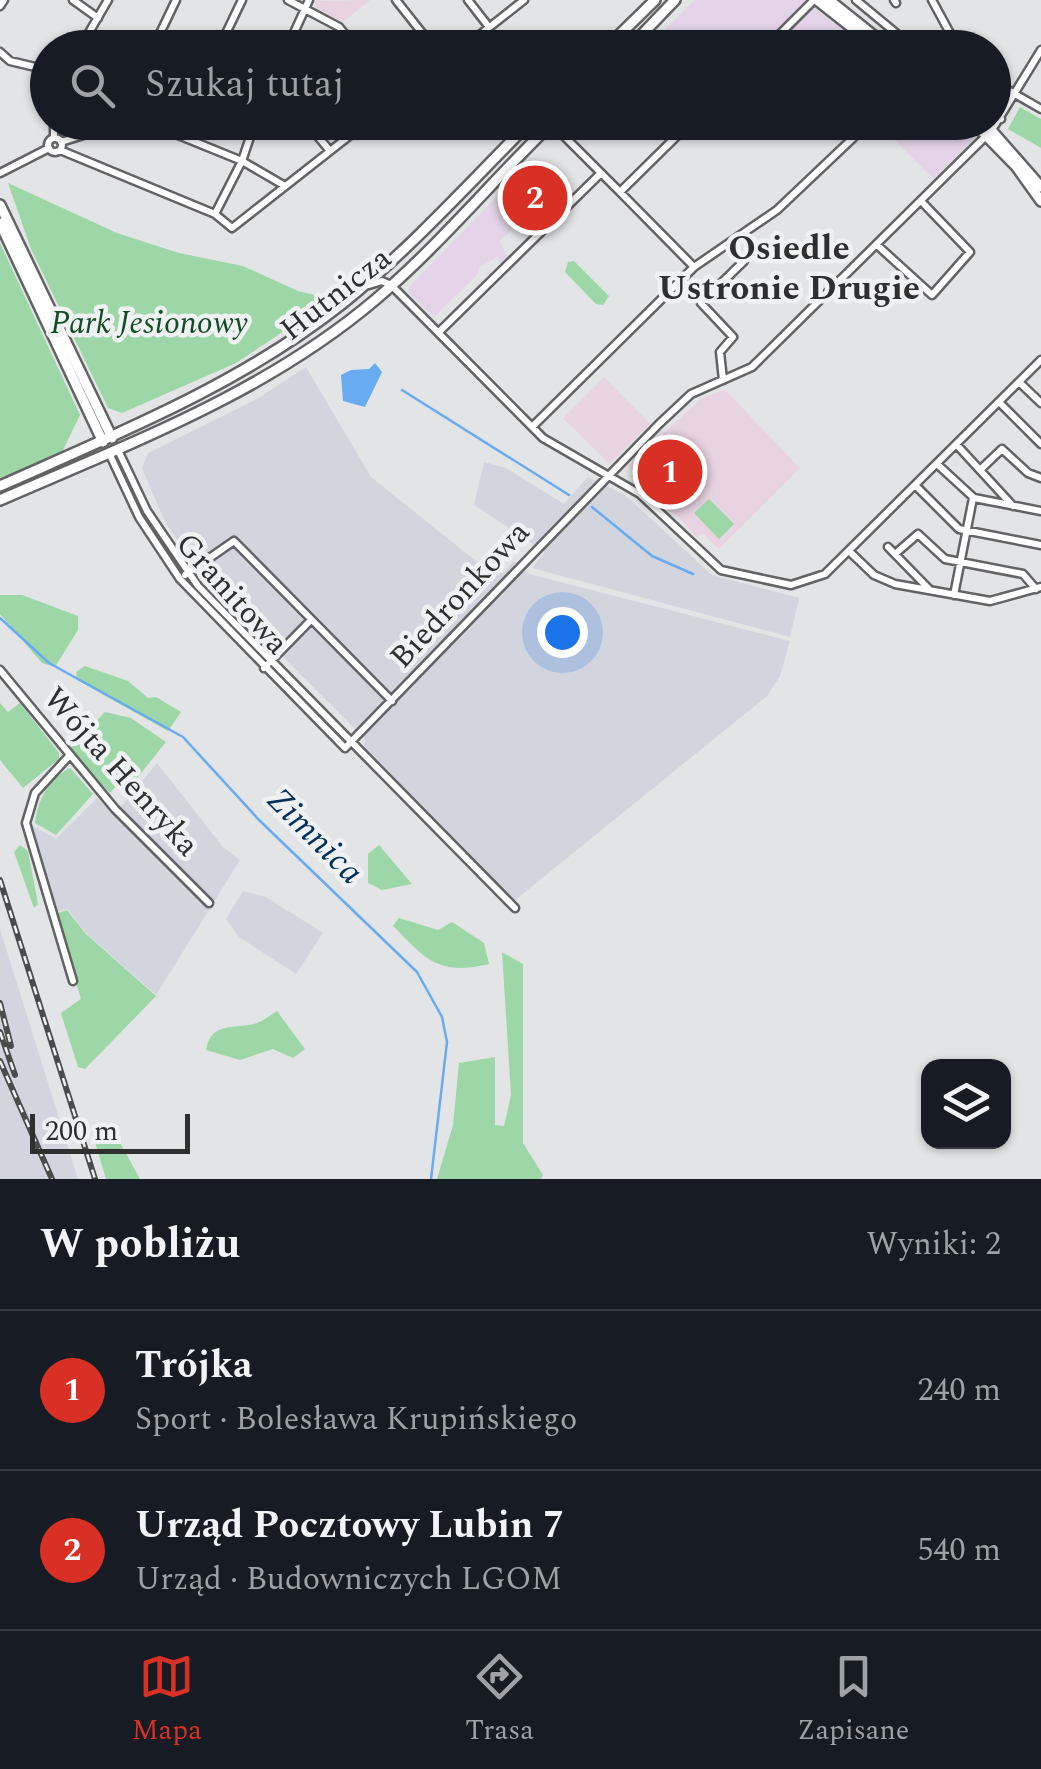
<!DOCTYPE html>
<html lang="pl">
<head>
<meta charset="utf-8">
<style>
	body { margin:0; font-family:Spectral,serif; background:#20242c; color:#f1f3f6 }
	.controls { position:absolute; right:30px; bottom:30px; display:grid; overflow:hidden; border-radius:20px; box-shadow:0 2px 8px #0004 }
	.controls button { width:90px; height:90px; display:grid; place-items:center; padding:0; border:0; border-bottom:2px solid #363941; background:#171b24; color:#f1f3f6; font:50px sans-serif }
	.scale { position:absolute; left:30px; bottom:25px; width:160px; box-sizing:border-box; padding-left:10px; border:5px solid #2f2f30; border-top:0; font-size:28px; line-height:35px; white-space:nowrap; color:#2f2f30; -webkit-text-stroke:8px #f0f1f3; paint-order:stroke }
	.you { position:absolute; left:562px; top:632px; width:35px; height:35px; margin:-25px; border:8px solid #fff; border-radius:50%; background:#1a73e8; box-shadow:0 0 0 15px #1a73e833 }
	.badge { display:grid; place-items:center; width:65px; height:65px; border-radius:50%; background:#d93025; color:#fff; font-size:32px; font-weight:700 }
	.pin { position:absolute; translate:-50% -50%; border:5px solid #fff; box-shadow:0 2px 10px #0006 }
	.list { margin:0; padding:0; list-style:none }
	h2 { display:flex; justify-content:space-between; align-items:center; height:130px; margin:0; padding:0 40px; font-size:42px }
	h2 small { font-size:32px; font-weight:400; color:#9ea1a6 }
	.list li { display:grid; grid-template-columns:65px 1fr auto; gap:30px; align-items:center; box-sizing:border-box; height:160px; padding:0 40px; border-top:2px solid #363941 }
	.list b { display:block; font-size:38px; white-space:nowrap }
	.list p { margin:0; font-size:32px; white-space:nowrap; color:#9ea1a6 }
	.list em { font-size:32px; font-style:normal; color:#9ea1a6 }
	.icon { flex:none; width:55px; height:55px; fill:none; stroke:currentColor; stroke-width:2; stroke-linecap:round; stroke-linejoin:round }
	.map { position:relative; flex:none; width:1041px; height:1179px; overflow:hidden }
	.search { position:absolute; background:#171b24; box-shadow:0 2px 8px #0004; left:30px; right:30px; top:30px; height:110px; display:flex; align-items:center; gap:25px; box-sizing:border-box; padding:0 35px; border-radius:55px; color:#9ea1a6; font-size:38px }
	.sheet { height:450px; background:#171b24 }
	nav { display:flex; justify-content:space-around; align-items:center; box-sizing:border-box; height:140px; border-top:2px solid #363941; background:#171b24; font-size:28px; color:#9ea1a6 }
	nav a { display:grid; justify-items:center; gap:5px }
	nav .on { color:#d93025 }
	.map>svg:first-child { display:block }
	.commercial { fill:#e3d4e7 }
	.built { fill:#d3d5de }
	.education { fill:#e7d3e2 }
	.green { fill:#9dd7a7 }
	.water { fill:#68abf1 }
	.lines { fill:none; stroke-linecap:round; stroke-linejoin:round }
	.stream { stroke:#68abf1; stroke-width:2.5 }
	.street-casing { stroke:#636365; stroke-width:11 }
	.secondary-casing { stroke:#636365; stroke-width:14 }
	.street { stroke:#fff; stroke-width:6 }
	.secondary { stroke:#fff; stroke-width:9 }
	.rail-casing { stroke:#4b4b4c; stroke-width:6 }
	.rail { stroke:#f0f1f3; stroke-width:2.5; stroke-dasharray:8; stroke-linecap:butt }
	.labels { text-anchor:middle; stroke-width:9; stroke-linejoin:round; paint-order:stroke }
	.street-label { font-size:32px; fill:#2f2f30; stroke:#f0f1f3 }
	.park-label { font-size:32px; font-style:italic; fill:#124e25; stroke:#f0f1f3 }
	.neighbourhood-label { font-size:35px; font-weight:bold; fill:#2f2f30; stroke:#f0f1f3 }
	.water-label { font-size:35px; font-style:italic; fill:#00315c; stroke:#f0f1f3 }
</style>
</head>
<body>
<div class="map">
<svg width="1041" height="1179" viewBox="0 0 1041 1179">
	<rect width="100%" height="100%" fill="#e3e4e6"/>
	<!-- commercial -->
	<path class="commercial" d="M694,0H805L865,47H782L771,38L761,47L646,48Z
		M877,123H958L975,137L934,179Z
		M507,186L529,213L500,241L509,260L502,267L497,257L480,267L478,274L434,317L408,292L409,287Z"/>
	<!-- built -->
	<path class="built" d="M306,367L371,477L492,574L503,573L514,561L529,574L790,641L780,676L767,696L514,901L364,747L365,739L207,581L166,524L142,468L148,453L257,399Z
		M484,462L506,468L564,504L588,477L625,495L712,575L799,598L790,637L532,568L545,552L474,505Z
		M157,763L223,847L240,860L156,995L86,933L68,909L55,912L31,825L56,839L97,798L114,815Z
		M243,891L266,897L323,933L296,974L239,937L226,919Z
		M0,929L78,1179H0Z"/>
	<!-- education -->
	<path class="education" d="M370,0L343,22L317,9L314,1Z
		M604,377L650,424L610,464L563,418Z
		M725,390L800,468L719,549L702,533L697,537L628,466L702,398Z"/>
	<!-- green -->
	<path class="green" d="M1020,107L1041,119V148L1008,129Z
		M8,183L117,233L179,253L243,266L298,291L332,299L236,363L122,413L108,408L31,249Z
		M0,243L80,415L62,452L0,478Z
		M574,261L609,296L603,305L596,304L565,272L568,262Z
		M661,447L695,481L678,498L644,464Z
		M709,499L734,524L719,539L694,513Z
		M0,595H22L78,616V630L55,667L42,663L0,614Z
		M85,666L128,681L148,698L156,697L181,712L168,731L77,680L76,672Z
		M20,703L59,753V759L23,788L0,760V703L8,712Z
		M105,712L131,718L166,742L129,788L120,781L110,793L69,750Z
		M70,768L93,794L56,835L35,823C38,799 48,780 70,768Z
		M20,845L28,851L38,904L34,908L14,852Z
		M379,845L412,884L382,890L368,883V854Z
		M67,910L86,934L156,996L85,1069L78,1067L61,1013L81,999L55,914Z
		M399,918L438,930L452,922L484,943L489,964C438,976 427,960 393,926Z
		M502,952L523,964V1143L543,1175L541,1179H437L453,1125L459,1063L495,1057V1125L504,1126L511,1095Z
		M277,1011L305,1049L293,1058L273,1049L240,1060L206,1050C211,1022 232,1029 254,1024C262,1022 269,1016 277,1011Z
		M111,1126L140,1179H106L93,1135Z"/>
	<!-- water -->
	<path class="water" d="M375,363L382,372L365,407L343,401L341,375L351,370L369,369Z"/>
	<g class="lines">
		<!-- stream -->
		<path class="stream" d="M402,390L569,495
			M592,507L652,556L693,574
			M0,618L49,663L183,737L259,820L417,972L442,1017L447,1042L431,1179"/>
		<defs>
			<path id="street" d="M73,0L98,18
				M288,0L339,27L356,48
				M396,0L434,48
				M468,0L489,27
				M856,0L914,48
				M894,0L896,3
				M932,0L958,48
				M0,6L4,0
				M80,48L108,0
				M153,48L176,0
				M219,48L242,0
				M287,48L309,0
				M463,48L524,0
				M766,48L814,0
				M0,52L10,61L48,70
				M994,82L1041,109
				M994,113L1001,119
				M146,122L242,161L285,186
				M306,122L330,151
				M552,124L601,173
				M992,130L1041,50
				M54,138V122
				M48 145a7 7 0 1 1 14 0a7 7 0 1 1-14 0Z
				M61,142L125,122
				M60,150L215,214L232,228L367,122
				M0,173L49,148
				M620,192L694,267
				M215,214L242,161L255,122
				M877,245L932,295L970,252L921,201
				M369,285L382,281L391,285
				M392,286L543,438L640,494L721,570L791,585L825,574L1041,360
				M439,332L601,173L620,192L691,122
				M723,380L720,352L733,337L701,303L744,261
				M1019,382L1041,403
				M999,402L1041,444
				M532,427L694,267L777,210L853,138L858,132L853,122
				M956,444L1013,506
				M118,450L147,511L198,586L515,908
				M109,453L139,517L180,579L345,748L659,424L691,394L752,367L986,136
				M937,464L974,498L1041,511
				M981,469L1002,449L1028,473L1041,478
				M915,485L959,529L1041,545
				M888,547L929,589
				M849,551L874,575L895,584L990,601L1041,587
				M895,554L918,534L945,559L1023,574L1036,589
				M185,575L234,541L392,701
				M954,595L973,498
				M264,668L311,620
				M0,670L115,809L209,903
				M69,756L35,793L26,823L73,981"/>
			<path id="secondary" d="M817,0L878,48
				M829,0L889,48
				M606,48L655,0
				M629,48L675,0
				M973,122L1016,166L1041,201
				M984,122L1041,187
				M0,205L112,438
				M0,223L103,442
				M0,486C119,433 241,384 343,303C410,249 470,183 530,122
				M0,500C131,443 265,393 375,300C439,246 493,180 553,122"/>
		</defs>
		<!-- street casing -->
		<use href="#street" class="street-casing"/>
		<!-- secondary casing -->
		<use href="#secondary" class="secondary-casing"/>
		<!-- street -->
		<use href="#street" class="street"/>
		<!-- secondary -->
		<use href="#secondary" class="secondary"/>
		<defs>
			<path id="rail" d="M0,880L95,1179
				M0,1003L11,1046
				M0,1032L15,1075
				M0,1061L52,1179"/>
		</defs>
		<!-- rail casing -->
		<use href="#rail" class="rail-casing"/>
		<!-- rail -->
		<use href="#rail" class="rail"/>
	</g>
	<g class="labels">
		<!-- street labels -->
		<g class="street-label">
			<text transform="translate(335 293) rotate(-38)" y="11">Hutnicza</text>
			<text transform="translate(233 593) rotate(48)" y="11">Granitowa</text>
			<text transform="translate(459 594) rotate(-47)" y="11">Biedronkowa</text>
			<text transform="translate(122 771) rotate(48)" y="11">Wójta Henryka</text>
		</g>
		<!-- park labels -->
		<g class="park-label">
			<text x="149" y="333">Park Jesionowy</text>
		</g>
		<!-- neighbourhood labels -->
		<g class="neighbourhood-label">
			<text x="789" y="259">Osiedle<tspan x="789" dy="40">Ustronie Drugie</tspan></text>
		</g>
		<!-- water labels -->
		<g class="water-label">
			<text transform="translate(316 835) rotate(45)" y="12">Zimnica</text>
		</g>
	</g>
</svg>
<div class="controls">
<button><svg class="icon" aria-label="layers" viewBox="0 0 24 24"><path d="M12 4l9 5-9 5-9-5zM3 14l9 5 9-5"/></svg></button>
</div>
<div class="scale">200 m</div>
<div class="you"></div>
<div class="pin badge" style="left:670px;top:472px">1</div>
<div class="pin badge" style="left:535px;top:198px">2</div>
<div class="search"><svg class="icon" aria-label="search" viewBox="0 0 24 24"><circle cx="10" cy="10" r="6"/><path d="M15 15l6 6"/></svg>Szukaj tutaj</div>
</div>
<section class="sheet">
<h2>W pobliżu<small>Wyniki: 2</small></h2>
<ul class="list">
<li><span class="badge">1</span><div><b>Trójka</b><p>Sport · Bolesława Krupińskiego</p></div><em>240 m</em></li>
<li><span class="badge">2</span><div><b>Urząd Pocztowy Lubin 7</b><p>Urząd · Budowniczych LGOM</p></div><em>540 m</em></li>
</ul>
</section>
<nav>
<a class="on"><svg class="icon" aria-label="map" viewBox="0 0 24 24"><path d="M3 6l6-2 6 2 6-2v14l-6 2-6-2-6 2zM9 4v14M15 6v14"/></svg>Mapa</a>
<a><svg class="icon" aria-label="directions" viewBox="0 0 24 24"><path d="M12 3l9 9-9 9-9-9zM9 14v-3h6M13 9l2 2-2 2"/></svg>Trasa</a>
<a><svg class="icon" aria-label="saved" viewBox="0 0 24 24"><path d="M7 4h10v16l-5-4-5 4z"/></svg>Zapisane</a>
</nav>
</body>
</html>
